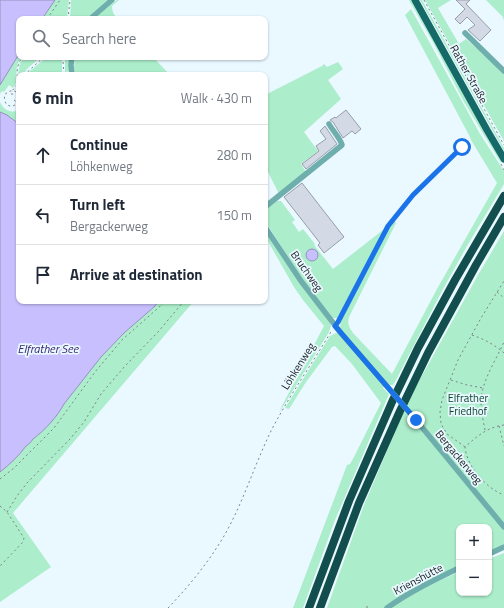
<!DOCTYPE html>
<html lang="en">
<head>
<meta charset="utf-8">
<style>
	body { margin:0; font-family:"Titillium Web",sans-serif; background:#f2f2f3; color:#1f2937 }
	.controls { position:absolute; right:12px; bottom:12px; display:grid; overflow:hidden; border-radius:8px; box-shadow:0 1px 3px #0004 }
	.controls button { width:36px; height:36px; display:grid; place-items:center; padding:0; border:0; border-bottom:1px solid #e0e1e3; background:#fff; color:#1f2937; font:20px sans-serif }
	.stop { position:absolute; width:12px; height:12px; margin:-9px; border:3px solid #1a73e8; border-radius:50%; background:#fff }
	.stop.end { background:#1a73e8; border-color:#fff; box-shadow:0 1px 4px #0008 }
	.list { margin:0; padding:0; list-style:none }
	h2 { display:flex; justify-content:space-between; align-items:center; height:52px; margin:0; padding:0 16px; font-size:17px }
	h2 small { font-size:13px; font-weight:400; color:#747a83 }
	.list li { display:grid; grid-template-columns:26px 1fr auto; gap:12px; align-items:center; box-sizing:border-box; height:60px; padding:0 16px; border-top:1px solid #e0e1e3 }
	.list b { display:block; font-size:15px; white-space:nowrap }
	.list p { margin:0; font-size:13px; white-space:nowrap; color:#747a83 }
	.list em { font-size:13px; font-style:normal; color:#747a83 }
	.icon { flex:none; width:22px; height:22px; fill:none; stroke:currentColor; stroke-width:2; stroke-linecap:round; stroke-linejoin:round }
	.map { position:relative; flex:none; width:504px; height:608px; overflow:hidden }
	.search { position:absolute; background:#fff; box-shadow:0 1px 3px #0004; left:16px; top:16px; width:252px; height:44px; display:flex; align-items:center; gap:10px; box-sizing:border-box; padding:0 14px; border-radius:8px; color:#747a83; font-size:15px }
	.panel { position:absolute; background:#fff; box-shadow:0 1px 3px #0004; left:16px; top:72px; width:252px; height:232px; border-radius:8px }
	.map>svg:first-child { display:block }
	.green { fill:#acedcb }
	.water { fill:#c8c0fe; stroke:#9490bc }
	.building { fill:#d3dae6; stroke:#979ea9 }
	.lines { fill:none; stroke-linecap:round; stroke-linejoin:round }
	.path { stroke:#7b8589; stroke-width:1; stroke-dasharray:2 3; stroke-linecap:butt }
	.minor { stroke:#6eaead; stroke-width:5.5 }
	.major { stroke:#156968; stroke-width:7 }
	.highway { stroke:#124e4d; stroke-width:8 }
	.minor-bridge { stroke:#6eaead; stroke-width:5.5 }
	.route { stroke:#1a73e8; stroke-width:5 }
	.labels { text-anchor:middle; stroke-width:3.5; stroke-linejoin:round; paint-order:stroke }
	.street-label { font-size:11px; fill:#191f21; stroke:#eaf8ff }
	.park-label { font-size:11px; fill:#0a442d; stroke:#eaf8ff }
	.water-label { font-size:12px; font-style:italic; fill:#39276e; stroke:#eaf8ff }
</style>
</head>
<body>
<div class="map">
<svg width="504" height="608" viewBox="0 0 504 608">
	<rect width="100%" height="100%" fill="#eaf8ff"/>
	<!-- green -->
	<path class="green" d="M55,0H69L67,19H42Z
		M71,0H108L86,19H70Z
		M117,0H119L112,6C112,12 114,15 118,19H93Z
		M409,0H412L502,162L501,163L464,102L434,44Z
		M420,0H422L504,148V151Z
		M425,0H451L438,8L459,44L466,39L479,50L504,73V141Z
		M486,0H504V21L503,17Z
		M411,9L480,134L504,171V184L467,246L442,291L396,380L393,385H390L389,386L341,331C339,325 341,321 344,315L380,242L394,220L396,223L349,317C347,324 349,327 353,333L392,374L437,289L497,183L471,140L470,137L405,15Z
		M19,54V57H21C17,64 15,73 17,81L13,88L9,85L4,92L2,91L0,94V85Z
		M24,57H41L28,68L22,75H19V76L18,75L20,63Z
		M47,57H62V75H25Z
		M65,57H69V71L65,72Z
		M75,57H153L170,75H75L74,68Z
		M338,62L343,69L328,80L341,99L304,132L318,151L301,164L306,172L279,194L265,166V95L322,66L324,64L327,67Z
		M0,102C3,109 9,113 16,111V108L19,105V124L7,115L0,112Z
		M277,201H281L295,220L292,222L299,232L303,229L315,244L314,245L333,269L383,230L364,268L338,318H333L301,277L265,221L268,217L265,213V210Z
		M265,229L330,323L331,326L329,332L279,413L283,404L324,326L303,300L294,287L265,236Z
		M504,231V544L489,552V527H459V566L425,587L459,572V593H489V559L504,553V608H327L364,505L409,399L478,275Z
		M159,301H194L13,513L51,567L0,602V472C10,464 19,456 26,446C29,444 31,442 33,439C45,430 57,417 64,404L101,357L124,333L154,307Z
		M336,333H338L384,386L383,388L389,394L335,520L303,608H293L347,465L350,464L354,457L381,403L352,364L335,346L332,347L306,382L289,409L285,408L330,336Z"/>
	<!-- water -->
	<path class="water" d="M0,0H55L42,19H19V54L0,85Z
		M0,112L7,115L19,124V301H159L154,307L124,333L101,357L64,404C57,417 45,430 33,439C31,442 29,444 26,446C19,456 10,464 0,472Z
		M306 255a6 6 0 1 1 12 0a6 6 0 1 1-12 0Z"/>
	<!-- building -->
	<path class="building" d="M456,0H470L466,4L491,30L480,41L468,30L475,25L467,17L460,24L455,19L465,9Z
		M346,110L361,129L355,134L352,131L343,138L333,122L330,120L335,117L336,118Z
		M325,126L337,144L306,169L302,164L319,151L316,146L326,139L320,131Z
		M302,183L344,237L324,253L318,245L320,243L284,197Z"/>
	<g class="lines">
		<!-- path -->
		<path class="path" d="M424,0L504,145
			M47,19L60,0
			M68,19L70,0
			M63,57V61L64,75
			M24,75L44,57
			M19,81C15,73 18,64 22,57
			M12,95V91L19,82
			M19,96L15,91H10L5,94C2,105 12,111 19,101
			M14,100L19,104
			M501,164L504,170
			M497,292L504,298
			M339,321L388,226L413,195L462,147
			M472,335C484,339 495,345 504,353
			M451,380L467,385L483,388
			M504,425C488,427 477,436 465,447C467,467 486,488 504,495
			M499,426L504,446
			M485,430C483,420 481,410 481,399C483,379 496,360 504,342
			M465,447L447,434L441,424L440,412L442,400L458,360L481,318L504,281
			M0,479L14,468L54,428L95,372L122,340L166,301
			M0,506L7,512L24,538L23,542L0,566
			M7,512L17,496L27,483L70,439L84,422L101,394L125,366L158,332L184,301
			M168,608C189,586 208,563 224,536C243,503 254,466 271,431C289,396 312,364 332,330
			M367,608V605"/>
		<!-- minor -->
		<path class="minor" d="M90,19L112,0
			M465,33L504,71
			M72,57L71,65L72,75
			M265,207L342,145C340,138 333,131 329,124
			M265,227L301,281L341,333L385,384
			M416,420L504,527
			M489,554L504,547
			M387,608C409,592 434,580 459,568"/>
		<!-- major -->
		<path class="major" d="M415,0L487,130L504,159"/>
		<!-- highway -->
		<path class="highway" d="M309,608L349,501L392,402L418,348L455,280L504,196
			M320,608L359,503L400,411L428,353L476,265L504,217"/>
		<!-- minor-bridge -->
		<path class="minor-bridge" d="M385,384L416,420"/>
	</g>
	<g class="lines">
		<!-- route -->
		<path class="route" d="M416,420L335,326L338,322L388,226L413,195L462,147"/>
	</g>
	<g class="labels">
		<!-- street labels -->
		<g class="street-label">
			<text transform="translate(469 74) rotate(61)" y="4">Rather Straße</text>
			<text transform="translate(307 271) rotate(55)" y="4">Bruchweg</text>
			<text transform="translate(298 366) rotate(-58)" y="4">Löhkenweg</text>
			<text transform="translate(459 457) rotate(50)" y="4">Bergackerweg</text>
			<text transform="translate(418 579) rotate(-28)" y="4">Krienshütte</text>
		</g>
		<!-- park labels -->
		<g class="park-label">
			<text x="468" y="402">Elfrather<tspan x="468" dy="13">Friedhof</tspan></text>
		</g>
		<!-- water labels -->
		<g class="water-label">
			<text x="48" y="353">Elfrather See</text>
		</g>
	</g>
</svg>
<div class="controls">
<button>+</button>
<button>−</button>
</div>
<div class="stop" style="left:462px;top:147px"></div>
<div class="stop end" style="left:416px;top:420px"></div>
<div class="search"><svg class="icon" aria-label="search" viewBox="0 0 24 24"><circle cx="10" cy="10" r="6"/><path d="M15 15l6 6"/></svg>Search here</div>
<section class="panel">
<h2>6 min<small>Walk · 430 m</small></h2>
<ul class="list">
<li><svg class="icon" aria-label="ahead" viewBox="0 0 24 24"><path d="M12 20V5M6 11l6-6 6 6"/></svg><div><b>Continue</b><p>Löhkenweg</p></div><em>280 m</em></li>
<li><svg class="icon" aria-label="left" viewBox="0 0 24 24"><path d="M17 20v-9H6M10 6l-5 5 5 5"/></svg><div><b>Turn left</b><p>Bergackerweg</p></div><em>150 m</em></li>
<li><svg class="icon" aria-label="arrive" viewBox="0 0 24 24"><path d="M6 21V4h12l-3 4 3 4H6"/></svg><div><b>Arrive at destination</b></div></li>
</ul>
</section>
</div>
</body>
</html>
